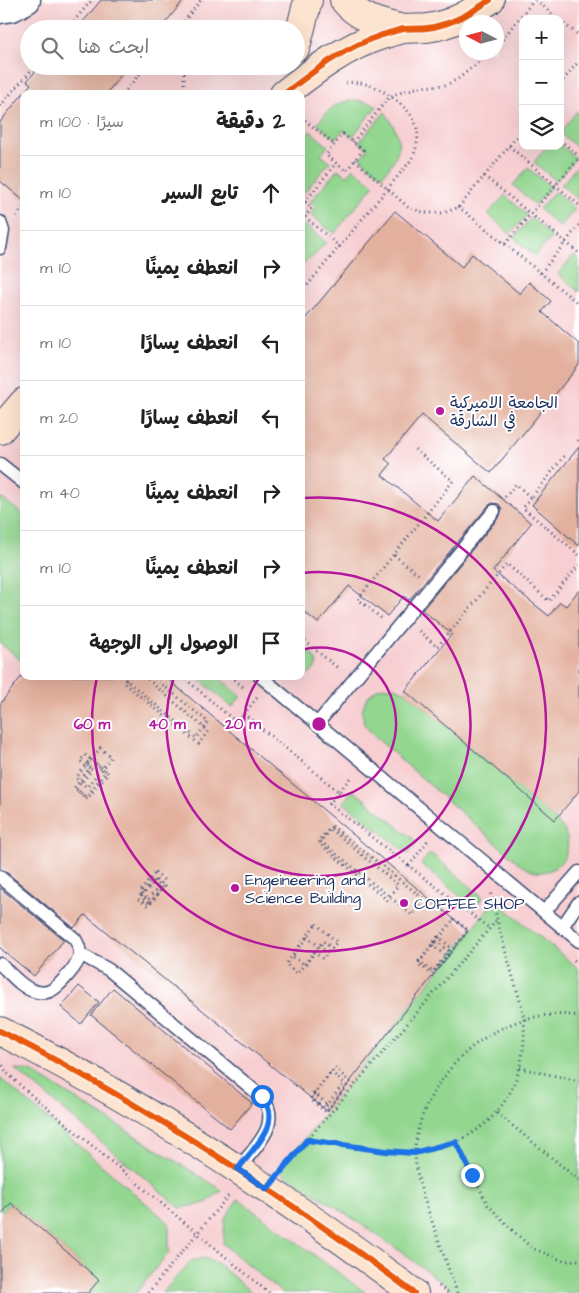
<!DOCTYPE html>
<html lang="ar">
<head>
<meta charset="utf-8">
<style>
	body { margin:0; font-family:"Architects Daughter","Playpen Sans Arabic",sans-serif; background:#f2f2f2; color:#222; direction:rtl }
	.controls { position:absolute; right:15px; top:15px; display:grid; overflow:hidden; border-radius:10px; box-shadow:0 5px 20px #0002 }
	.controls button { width:45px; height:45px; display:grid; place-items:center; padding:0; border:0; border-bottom:1px solid #e0e0e0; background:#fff; color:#222; font:25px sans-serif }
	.compass { position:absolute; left:459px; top:15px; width:45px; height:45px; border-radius:50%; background:#fff; box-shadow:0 5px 20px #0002; rotate:276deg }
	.stop { position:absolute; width:15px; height:15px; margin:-11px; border:4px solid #1a73e8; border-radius:50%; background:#fff }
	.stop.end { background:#1a73e8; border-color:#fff; box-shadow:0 1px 5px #0008 }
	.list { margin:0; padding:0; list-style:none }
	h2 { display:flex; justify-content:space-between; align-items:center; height:65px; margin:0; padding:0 20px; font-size:21px }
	h2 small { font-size:16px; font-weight:400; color:#767676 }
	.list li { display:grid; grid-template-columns:32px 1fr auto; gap:15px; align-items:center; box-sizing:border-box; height:75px; padding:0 20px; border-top:1px solid #e0e0e0 }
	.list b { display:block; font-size:19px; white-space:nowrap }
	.list em { font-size:16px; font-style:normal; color:#767676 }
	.icon { flex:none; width:28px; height:28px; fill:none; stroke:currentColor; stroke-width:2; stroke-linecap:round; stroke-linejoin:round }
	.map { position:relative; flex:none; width:579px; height:1293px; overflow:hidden; direction:ltr }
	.search { position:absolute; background:#fff; box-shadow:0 5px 20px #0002; left:20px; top:20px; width:285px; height:55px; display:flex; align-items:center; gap:12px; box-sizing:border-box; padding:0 18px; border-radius:28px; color:#767676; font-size:19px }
	.panel { position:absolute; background:#fff; box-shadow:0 5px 20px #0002; left:20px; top:90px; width:285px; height:590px; border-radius:10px; direction:rtl }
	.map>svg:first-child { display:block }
	.built { fill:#f7cfd2; fill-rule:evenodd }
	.green { fill:#92d68f; stroke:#568276 }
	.building { fill:#e3b09e }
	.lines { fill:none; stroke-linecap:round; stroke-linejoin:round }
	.lane-casing { stroke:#3c4c72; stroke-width:15 }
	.street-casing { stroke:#3c4c72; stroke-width:29 }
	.secondary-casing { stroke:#3c4c72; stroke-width:30 }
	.path { stroke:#3c4c72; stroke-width:3; stroke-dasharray:1 4; stroke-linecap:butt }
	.lane { stroke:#fff; stroke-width:12 }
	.street { stroke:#fff; stroke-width:26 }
	.secondary { stroke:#fde4d0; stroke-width:28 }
	.cycleway-casing { stroke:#fff; stroke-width:9 }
	.cycleway { stroke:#e8590c; stroke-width:6 }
	.route { stroke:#1a73e8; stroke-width:6 }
	.ring { fill:none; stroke:#b5179e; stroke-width:2.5 }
	.poi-dot { fill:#b5179e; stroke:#fff; stroke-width:2 }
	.labels { text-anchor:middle; stroke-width:4; stroke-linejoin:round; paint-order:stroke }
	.poi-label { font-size:16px; fill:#1b2f5e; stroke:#fff; text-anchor:start }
	.centre { fill:#b5179e; stroke:#fff; stroke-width:2.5 }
	.ring-label { font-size:15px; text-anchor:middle; font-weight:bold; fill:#b5179e; stroke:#fff; stroke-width:4; stroke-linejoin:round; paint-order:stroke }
</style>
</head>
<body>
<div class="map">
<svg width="579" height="1293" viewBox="0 0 579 1293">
	<rect width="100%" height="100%" fill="#fff"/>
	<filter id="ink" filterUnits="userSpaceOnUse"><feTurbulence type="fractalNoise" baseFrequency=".02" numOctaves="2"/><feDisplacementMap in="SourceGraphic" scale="10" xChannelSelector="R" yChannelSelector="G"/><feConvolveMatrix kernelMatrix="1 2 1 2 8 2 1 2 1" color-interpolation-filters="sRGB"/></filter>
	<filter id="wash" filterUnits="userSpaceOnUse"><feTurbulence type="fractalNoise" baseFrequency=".0096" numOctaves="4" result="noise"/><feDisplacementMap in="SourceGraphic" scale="20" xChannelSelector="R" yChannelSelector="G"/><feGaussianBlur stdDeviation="1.12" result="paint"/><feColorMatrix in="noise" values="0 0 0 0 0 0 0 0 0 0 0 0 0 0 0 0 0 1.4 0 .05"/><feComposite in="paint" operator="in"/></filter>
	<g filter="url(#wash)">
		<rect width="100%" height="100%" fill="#f4f1e0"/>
		<!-- built -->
		<path class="built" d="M0,0H579V1293H0ZM523,19H560V146H523ZM466,22H496V52H466ZM29,29H296V66H29ZM24,94H301V676H24Z"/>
		<!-- green -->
		<path class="green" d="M355,100L371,103L377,106L352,137L343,130L335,139L317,124C330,109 334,102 355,100Z
			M577,111L579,113V149L560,133Z
			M385,112C403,139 404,151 382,176L360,158L368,149L359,142Z
			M310,131L328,146L321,155L330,162L302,195L301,141Z
			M560,145L576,158L556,181L534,162L547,146H560Z
			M579,164V200L561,185Z
			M353,168L374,185L334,234L310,214L316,208L310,202L338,169L347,176Z
			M528,168L551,187L535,205L513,185Z
			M555,191L575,209L560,227L539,209Z
			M505,195L527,215L510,234L488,214Z
			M531,218L552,237L535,256L514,238Z
			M303,224L326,242L314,256L301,264V226Z
			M574,255L579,259V292L558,274Z
			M0,497L24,515V663L0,643Z
			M301,645C305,649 311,652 314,657C322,667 311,675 301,675Z
			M195,676H217L241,696L232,707Z
			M392,686L405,691L555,820C558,823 564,828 565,832C574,851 559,874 537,872C532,872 527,868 522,866L373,735L364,724L362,710L367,697L378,688Z
			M353,790L417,842L408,854L343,802Z
			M430,853L483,897L474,908L421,864Z
			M495,900L579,969V1293H456L403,1253L339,1209L279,1171Z
			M15,1069L31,1071L222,1190L206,1203L180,1208Z
			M0,1078L169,1223V1252L136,1293H88L99,1280L11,1203L3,1212L0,1210Z
			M238,1199L366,1293H282L223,1244L225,1219Z
			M204,1258L217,1263L252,1293H162L191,1261Z"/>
		<g id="blocks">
			<!-- building -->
			<path class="building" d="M101,0H184L160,29H77Z
				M40,66H128L106,94H24V201L0,181V122L31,84L27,81Z
				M395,211L462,267L472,254L520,294L529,282L551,301L542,312L579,344V365L491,473L422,415L385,459L391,464L382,475L438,521L475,476L531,523L493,571L549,616L560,602L566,606L579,590V791L555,820L405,691L452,634L422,610L500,516L502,509L499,504L492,503L488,506L409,600L404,596L387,616L349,586L318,623L301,609V324Z
				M579,447V546L532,505Z
				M22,676H164L468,931L327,1111L85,915L74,928L5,871L0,869V704Z
				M0,888L64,940L34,976L0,948Z
				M79,986L99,1002L81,1024L61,1007Z
				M113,988L252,1103L230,1129L91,1015Z
				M11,1203L99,1280L88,1293H0V1216Z"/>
		</g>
	</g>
	<g filter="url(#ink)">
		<use href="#blocks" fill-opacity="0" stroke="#3c4c72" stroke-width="1"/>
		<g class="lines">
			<defs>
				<path id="lane" d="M0,222L3,231L0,248
					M0,464L24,483
					M260,676L579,941
					M317,724L494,511
					M0,877L75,939C78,944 80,949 80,955C79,964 59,987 50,991C46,993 39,993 34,991C22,988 10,973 0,964
					M544,912L579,872
					M562,927L579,902
					M80,954L109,970L262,1097C283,1124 255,1147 238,1169"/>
				<path id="street" d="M0,10L12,8L27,0"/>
				<path id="secondary" d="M344,0C359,19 382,24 404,29
					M296,47L308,0
					M284,94C315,70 345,47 382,35C389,33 397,30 404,29C412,28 420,29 427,28C451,25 471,13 490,0
					M0,430L24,402
					M0,1031C146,1105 283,1195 414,1293"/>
			</defs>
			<!-- lane casing -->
			<use href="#lane" class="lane-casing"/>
			<!-- street casing -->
			<use href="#street" class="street-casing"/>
			<!-- secondary casing -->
			<use href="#secondary" class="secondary-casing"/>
			<!-- path -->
			<path class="path" d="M536,0L558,19
				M560,21L579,35
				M67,29L92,0
				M178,29L201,0
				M496,47L534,0
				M560,84L579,61
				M123,94L146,66
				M184,94V66
				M0,106L35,66
				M301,117L334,144
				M523,129L459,207L579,304
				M343,134L363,150L346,171L326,155Z
				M560,140L579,156
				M353,142L390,96L419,87L446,85L458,79L491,52
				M509,146L579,205
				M355,160L409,208L427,213H444L459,207
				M484,176L579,253
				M301,199L312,208L301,221
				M305,202L336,163
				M16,216L24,207
				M305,217L340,247
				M505,244L579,158
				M541,273L579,225
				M301,293L412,159C425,130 415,113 390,96C376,86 363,81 346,83
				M578,441L579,439
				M505,497L516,484L531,498L565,455
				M531,498L523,508L579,555
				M394,555L419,575
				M381,618L358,599L453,481L412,447
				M419,631L437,647L507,564L549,601L579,565
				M301,638L339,669
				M121,676L196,738L208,722L152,676
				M130,676L124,683L199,744L208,731L144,676
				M182,676L237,723L244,714
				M231,676L244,688
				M257,698L244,714L339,792L350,778L351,779
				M100,748L111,757L87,787L76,778Z
				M85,755L106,771L86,797L74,788L90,768L80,761Z
				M91,760L108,773L87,799L76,789L92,770L86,764Z
				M339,792L329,804L489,928
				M332,826L425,900L412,915L319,840Z
				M331,829L398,885L387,900L319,843Z
				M409,866L428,840
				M155,873L164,880L148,900L140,892Z
				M156,880L164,887L150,904L141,897Z
				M153,881L162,888L148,906L138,899Z
				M454,919L468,930L447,957L433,946Z
				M316,924L337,942L332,948L323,941L305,965L292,956Z
				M438,936L451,948L433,972L419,961Z
				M307,937L328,953L323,959L314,952L297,974L286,964Z
				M436,941L450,952L432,974L418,964Z
				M574,960L579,964
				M0,1061L7,1073L23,1088L269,1293
				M335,1068L350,1082L326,1112L310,1099Z
				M520,1068L579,1081
				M331,1072L344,1083L325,1108L311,1097Z
				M314,1093L326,1103L328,1101
				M497,1113L579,1180
				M307,1140C328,1143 349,1146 371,1149C385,1151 402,1154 416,1152C487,1144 528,1092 524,1021C523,1007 517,991 513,977C505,949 497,922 491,893
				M456,1142L488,1205L511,1229L532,1248L564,1261L579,1260
				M283,1168L496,921
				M439,1286L448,1293
				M148,1293L229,1195
				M457,1293C449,1270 441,1247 433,1224C425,1202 416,1179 415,1154C414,1139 421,1117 428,1103C455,1047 515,1006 579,1016"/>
			<!-- lane -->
			<use href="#lane" class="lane"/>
			<!-- street -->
			<use href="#street" class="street"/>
			<!-- secondary -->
			<use href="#secondary" class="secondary"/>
			<defs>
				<path id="cycleway" d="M284,94C315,70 345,47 382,35C389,33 397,30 404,29C412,28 420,29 427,28C451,25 471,13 490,0
					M0,1031C146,1105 283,1195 414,1293"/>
			</defs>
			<!-- cycleway casing -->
			<use href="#cycleway" class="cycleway-casing"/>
			<!-- cycleway -->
			<use href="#cycleway" class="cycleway"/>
		</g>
	</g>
	<g class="lines" filter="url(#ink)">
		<!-- route -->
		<path class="route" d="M262,1096C283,1124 255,1146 238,1169L267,1189L307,1140L386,1151L414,1153L456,1142L472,1175"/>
	</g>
	<!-- distance rings -->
	<g class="ring">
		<path d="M301 650A76 76 0 1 1 260 677"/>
		<path d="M302 573A152 152 0 1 1 174 677"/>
		<path d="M303 498A227 227 0 1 1 97 677"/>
	</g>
	<!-- markers -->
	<g class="poi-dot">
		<circle cx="440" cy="411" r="5"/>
		<circle cx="235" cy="888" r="5"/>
		<circle cx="404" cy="903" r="5"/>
	</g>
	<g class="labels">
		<!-- poi labels -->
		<g class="poi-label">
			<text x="450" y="408">الجامعة الاميركية<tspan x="450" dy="18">في الشارقة</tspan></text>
			<text x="245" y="885">Engeineering and<tspan x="245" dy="18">Science Building</tspan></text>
			<text x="414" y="909">COFFEE SHOP</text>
		</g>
	</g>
	<circle cx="319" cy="724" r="8" class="centre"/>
	<g class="ring-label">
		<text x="92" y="729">60 m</text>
		<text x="167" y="729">40 m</text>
		<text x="243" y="729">20 m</text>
	</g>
</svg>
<div class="controls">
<button>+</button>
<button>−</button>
<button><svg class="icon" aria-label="layers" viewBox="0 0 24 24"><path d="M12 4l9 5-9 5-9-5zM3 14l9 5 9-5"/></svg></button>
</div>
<svg class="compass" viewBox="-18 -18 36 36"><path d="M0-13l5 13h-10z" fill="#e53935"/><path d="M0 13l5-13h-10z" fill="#767676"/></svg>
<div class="stop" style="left:262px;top:1096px"></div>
<div class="stop end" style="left:472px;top:1175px"></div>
<div class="search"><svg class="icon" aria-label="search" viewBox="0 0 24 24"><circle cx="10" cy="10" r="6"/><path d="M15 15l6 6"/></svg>ابحث هنا</div>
<section class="panel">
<h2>2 دقيقة<small>سيرًا · 100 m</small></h2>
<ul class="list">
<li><svg class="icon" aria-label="ahead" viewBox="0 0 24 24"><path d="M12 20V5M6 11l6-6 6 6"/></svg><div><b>تابع السير</b></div><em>10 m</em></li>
<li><svg class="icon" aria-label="right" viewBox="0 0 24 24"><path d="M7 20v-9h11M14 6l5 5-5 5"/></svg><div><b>انعطف يمينًا</b></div><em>10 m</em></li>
<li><svg class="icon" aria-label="left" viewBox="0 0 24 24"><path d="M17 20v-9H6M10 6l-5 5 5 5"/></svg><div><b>انعطف يسارًا</b></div><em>10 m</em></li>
<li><svg class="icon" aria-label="left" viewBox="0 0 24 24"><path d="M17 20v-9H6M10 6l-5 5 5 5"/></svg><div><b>انعطف يسارًا</b></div><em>20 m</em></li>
<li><svg class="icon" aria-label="right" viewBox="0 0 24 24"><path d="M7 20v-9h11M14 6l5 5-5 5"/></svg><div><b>انعطف يمينًا</b></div><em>40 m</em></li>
<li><svg class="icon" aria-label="right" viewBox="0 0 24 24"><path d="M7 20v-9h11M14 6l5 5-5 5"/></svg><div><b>انعطف يمينًا</b></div><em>10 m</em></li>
<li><svg class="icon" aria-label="arrive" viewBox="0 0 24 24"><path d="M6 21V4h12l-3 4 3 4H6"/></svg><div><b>الوصول إلى الوجهة</b></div></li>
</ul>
</section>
</div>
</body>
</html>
